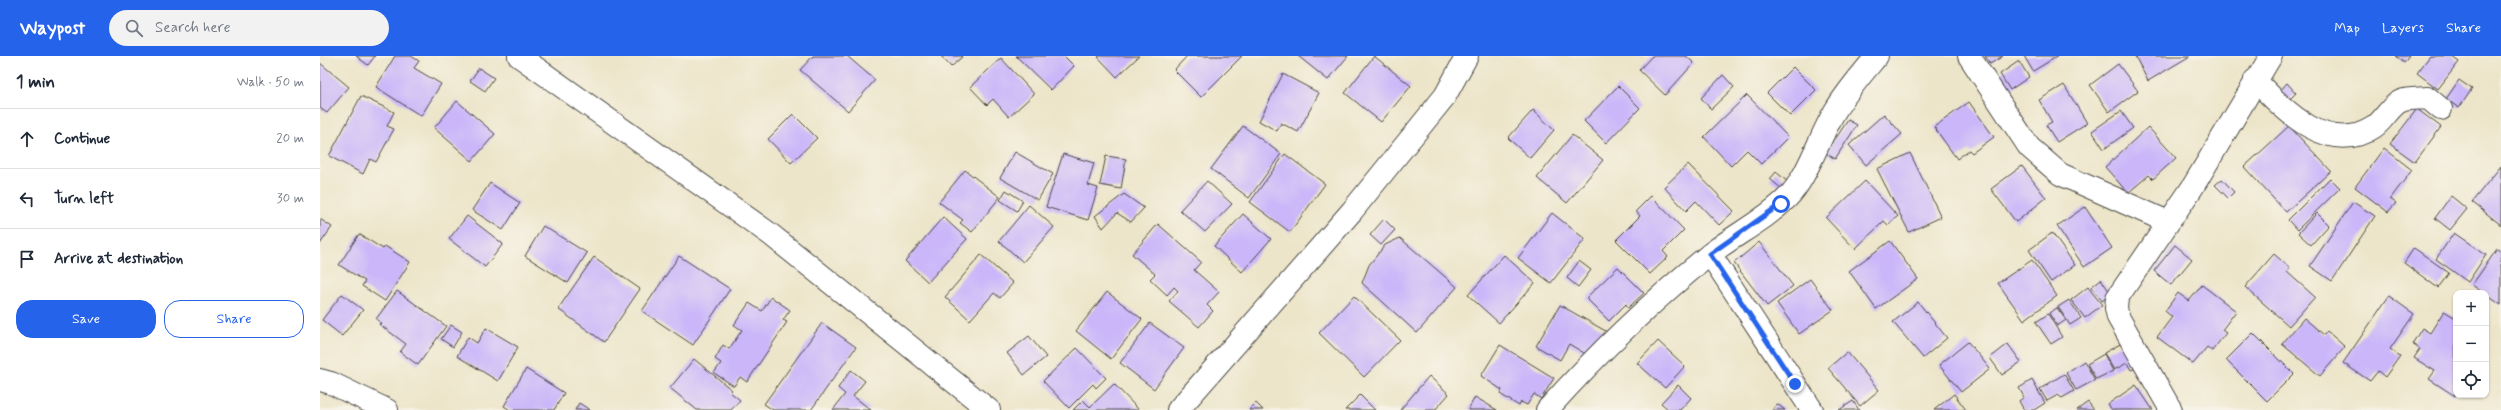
<!DOCTYPE html>
<html lang="en">
<head>
<meta charset="utf-8">
<style>
	body { margin:0; font-family:Mynerve,sans-serif; background:#f2f2f3; color:#1f2937 }
	.controls { position:absolute; right:12px; bottom:12px; display:grid; overflow:hidden; border-radius:8px; box-shadow:0 1px 3px #0004 }
	.controls button { width:36px; height:36px; display:grid; place-items:center; padding:0; border:0; border-bottom:1px solid #e0e1e3; background:#fff; color:#1f2937; font:20px sans-serif }
	.stop { position:absolute; width:12px; height:12px; margin:-9px; border:3px solid #2563eb; border-radius:50%; background:#fff }
	.stop.end { background:#2563eb; border-color:#fff; box-shadow:0 1px 4px #0008 }
	.list { margin:0; padding:0; list-style:none }
	h2 { display:flex; justify-content:space-between; align-items:center; height:52px; margin:0; padding:0 16px; font-size:17px }
	h2 small { font-size:13px; font-weight:400; color:#747a83 }
	.list li { display:grid; grid-template-columns:26px 1fr auto; gap:12px; align-items:center; box-sizing:border-box; height:60px; padding:0 16px; border-top:1px solid #e0e1e3 }
	.list b { display:block; font-size:15px; white-space:nowrap }
	.list em { font-size:13px; font-style:normal; color:#747a83 }
	.actions { display:flex; gap:8px; padding:12px 16px }
	.actions a { flex:1; padding:9px 0; border:1px solid #2563eb; border-radius:16px; text-align:center; font-size:14px; color:#2563eb }
	.actions .main { background:#2563eb; color:#fff }
	.icon { flex:none; width:22px; height:22px; fill:none; stroke:currentColor; stroke-width:2; stroke-linecap:round; stroke-linejoin:round }
	.map { position:relative; flex:none; width:2181px; height:354px; overflow:hidden }
	header { display:flex; align-items:center; gap:24px; box-sizing:border-box; height:56px; padding:0 20px; background:#2563eb; color:#fff }
	header strong { font-size:19px }
	nav { display:flex; gap:22px; margin-inline-start:auto; font-size:14px }
	.search { width:280px; height:36px; background:#f2f2f3; display:flex; align-items:center; gap:10px; box-sizing:border-box; padding:0 14px; border-radius:22px; color:#747a83; font-size:15px }
	main { display:flex }
	aside { flex:1; background:#fff }
	.map>svg:first-child { display:block }
	.building { fill:#cab6f9 }
	.lines { fill:none; stroke-linecap:round; stroke-linejoin:round }
	.minor-casing { stroke:#484743; stroke-width:24 }
	.minor { stroke:#fff; stroke-width:22 }
	.route { stroke:#2563eb; stroke-width:5 }
</style>
</head>
<body>
<header>
<strong>Waypost</strong>
<div class="search"><svg class="icon" aria-label="search" viewBox="0 0 24 24"><circle cx="10" cy="10" r="6"/><path d="M15 15l6 6"/></svg>Search here</div>
<nav><a>Map</a><a>Layers</a><a>Share</a></nav>
</header>
<main>
<aside>
<h2>1 min<small>Walk · 50 m</small></h2>
<ul class="list">
<li><svg class="icon" aria-label="ahead" viewBox="0 0 24 24"><path d="M12 20V5M6 11l6-6 6 6"/></svg><div><b>Continue</b></div><em>20 m</em></li>
<li><svg class="icon" aria-label="left" viewBox="0 0 24 24"><path d="M17 20v-9H6M10 6l-5 5 5 5"/></svg><div><b>Turn left</b></div><em>30 m</em></li>
<li><svg class="icon" aria-label="arrive" viewBox="0 0 24 24"><path d="M6 21V4h12l-3 4 3 4H6"/></svg><div><b>Arrive at destination</b></div></li>
</ul>
<div class="actions"><a class="main">Save</a><a>Share</a></div>
</aside>
<div class="map">
<svg width="2181" height="354" viewBox="0 0 2181 354">
	<rect width="100%" height="100%" fill="#f7f3e8"/>
	<filter id="ink" filterUnits="userSpaceOnUse"><feTurbulence type="fractalNoise" baseFrequency=".025" numOctaves="2"/><feDisplacementMap in="SourceGraphic" scale="8" xChannelSelector="R" yChannelSelector="G"/><feConvolveMatrix kernelMatrix="1 2 1 2 8 2 1 2 1" color-interpolation-filters="sRGB"/></filter>
	<filter id="wash" filterUnits="userSpaceOnUse"><feTurbulence type="fractalNoise" baseFrequency=".012" numOctaves="4" result="noise"/><feDisplacementMap in="SourceGraphic" scale="16" xChannelSelector="R" yChannelSelector="G"/><feGaussianBlur stdDeviation="0.9" result="paint"/><feColorMatrix in="noise" values="0 0 0 0 0 0 0 0 0 0 0 0 0 0 0 0 0 1.4 0 .05"/><feComposite in="paint" operator="in"/></filter>
	<g filter="url(#wash)">
		<rect width="100%" height="100%" fill="#ede5c9"/>
		<g id="blocks">
			<!-- building -->
			<path class="building" d="M36,0H55L48,9Z
				M75,0H91L99,5L94,12L121,28L101,60L56,31Z
				M493,0H527L555,24L528,55L480,14Z
				M621,0H643L631,11Z
				M696,0H744L754,10L731,34Z
				M779,0H819L797,21L778,1Z
				M867,0H922L881,41L854,14Z
				M978,0H1028L1008,24Z
				M1054,0L1091,30L1061,66L1025,37Z
				M1332,0H1366L1374,7L1345,39L1319,14Z
				M1665,0H1683L1670,8Z
				M1704,0H1738L1713,15Z
				M1815,0H1870L1828,25Z
				M2076,0H2089L2084,7Z
				M2110,0H2131L2139,6L2118,33L2097,17Z
				M681,2L714,38L689,61L673,43L667,49L650,31Z
				M1699,5L1709,21L1690,34L1680,18Z
				M0,7L29,31L7,57L0,52Z
				M1798,8L1818,35L1789,56L1770,29Z
				M1473,11L1496,34L1470,60L1447,37Z
				M159,12L174,22L165,35L150,25Z
				M963,18L999,37L978,76L961,67L957,75L939,65Z
				M1403,19L1414,31L1391,53L1381,42Z
				M2139,24L2152,33L2139,52L2126,43Z
				M1967,27L1976,37L1968,45L1959,36Z
				M1744,29L1767,67L1737,86L1726,69L1732,66L1719,44Z
				M1298,30L1320,52L1286,87L1264,65Z
				M1427,39L1468,81L1441,108L1427,94L1411,110L1384,81Z
				M41,40L74,56L67,70L74,73L56,106L50,103L43,118L9,100Z
				M137,45L175,78L152,105L114,72Z
				M1649,46L1674,81L1652,97L1649,94L1637,103L1614,71Z
				M2097,53L2121,71L2095,106L2070,88Z
				M1213,54L1234,74L1210,102L1188,82Z
				M1801,55L1813,72L1784,93L1772,75Z
				M473,58L497,82L471,107L448,83Z
				M1564,58L1582,78L1546,109L1529,89Z
				M1528,64L1537,69L1515,103L1506,97Z
				M923,70L961,98L929,142L891,113Z
				M1969,70L2011,115L1966,156L1924,111Z
				M1828,71L1856,102L1833,123L1829,119L1808,137L1785,111Z
				M1252,79L1283,104L1247,147L1217,122Z
				M2064,92L2092,114L2070,143L2076,147L2068,156L2035,131Z
				M695,96L733,118L718,144L680,122Z
				M1590,97L1621,161L1589,176L1557,113Z
				M743,98L774,107L768,129L778,132L768,164L726,151Z
				M965,98L1005,128L970,176L930,146Z
				M786,100L806,103L801,133L780,129Z
				M1368,108L1414,155L1399,169L1376,145L1366,155L1344,131Z
				M1702,110L1726,142L1696,166L1671,133Z
				M2181,110V169L2152,146Z
				M645,114L680,141L652,176L640,167L643,164L619,146Z
				M1456,116L1468,126L1462,133L1450,123Z
				M2010,122L2020,132L1977,174L1968,164Z
				M1902,123L1914,136L1908,142L1895,129Z
				M887,125L912,148L885,176L860,154Z
				M1545,125L1578,160L1568,169L1564,165L1535,193L1506,162Z
				M170,127L200,147L183,174L152,154Z
				M686,134L703,145L697,155L680,144Z
				M804,138L824,152L811,166L797,157L783,172L775,160Z
				M1331,140L1364,174L1343,195L1348,201L1330,218L1296,184L1320,160L1316,155Z
				M2131,140L2147,153L2130,174L2115,162Z
				M2033,146L2055,160L2012,225L1990,210Z
				M709,149L734,171L703,206L679,185Z
				M1765,151L1792,192L1764,211L1737,170Z
				M1232,157L1265,183L1231,227L1198,202Z
				M1997,157L2009,169L1991,189L1978,177Z
				M923,158L951,183L922,216L894,190Z
				M147,160L183,188L165,211L129,183Z
				M623,161L647,183L608,226L585,205Z
				M0,163L12,171L0,188Z
				M1064,163L1075,174L1061,189L1050,179Z
				M838,168L881,206L874,214L899,236L887,249L893,255L879,271L849,245L858,235L854,231L847,239L830,223L835,218L812,198Z
				M223,170L267,197L248,227L205,200Z
				M1732,177L1755,209L1731,226L1709,194Z
				M2134,177L2166,199L2148,226L2116,203Z
				M39,178L63,193L65,190L90,206L65,245L42,230L45,225L19,209Z
				M1080,182L1137,231L1097,277L1042,227L1049,209L1065,189Z
				M1570,185L1598,223L1556,253L1529,215Z
				M1439,186L1473,230L1447,250L1414,207Z
				M1855,189L1872,203L1851,229L1834,215Z
				M2094,192L2129,217L2118,232L2084,207Z
				M2177,193L2181,196V249L2152,229Z
				M1954,198L1970,212L1967,216L1995,241L1969,270L1925,231Z
				M661,199L693,227L680,242L674,237L650,264L625,241Z
				M1184,199L1215,227L1179,267L1148,239Z
				M359,200L410,233L373,289L322,255Z
				M274,201L320,233L284,286L238,253Z
				M1712,204L1737,240L1704,264L1678,227Z
				M1259,205L1271,214L1258,231L1247,222Z
				M1298,211L1324,237L1308,252L1306,248L1289,265L1266,242Z
				M1490,223L1513,254L1479,278L1457,247Z
				M1781,223L1791,238L1782,245L1771,231Z
				M1882,229L1916,255L1902,274L1906,277L1892,295L1887,291L1873,308L1837,281L1852,261L1845,255L1858,237L1869,245Z
				M1768,231L1782,249L1765,262L1751,244Z
				M77,235L126,270L98,309L80,296L86,288L59,268L61,267L56,263Z
				M787,236L822,263L791,303L756,275Z
				M22,238L43,254L22,280L2,264Z
				M1034,240L1080,284L1044,321L999,277Z
				M2069,240L2094,258L2070,293L2080,300L2065,321L2058,315L2050,325L2023,307Z
				M451,241L470,254L463,264L467,266L427,326L420,321L414,330L394,317L401,307L395,303L403,289L409,293L422,274L414,269L429,247L442,255Z
				M1749,244L1761,262L1750,269L1738,251Z
				M1598,246L1627,282L1603,302L1573,266Z
				M1240,249L1289,277L1274,303L1249,288L1240,304L1216,290Z
				M1737,252L1746,264L1737,270L1729,257Z
				M2124,255L2136,262L2135,340L2109,323L2115,315L2094,302L2100,293L2092,288L2102,272L2110,277Z
				M1728,258L1742,281L1731,288L1716,266Z
				M1984,262L2004,279L2007,275L2025,291L2000,320L1962,288Z
				M502,267L536,291L491,354H453L444,348Z
				M830,267L864,292L834,333L800,307Z
				M131,269L142,276L133,291L121,283Z
				M166,272L198,291L178,325L137,300L148,281L157,287Z
				M1933,277L1974,318L1947,345L1906,304Z
				M709,280L726,301L704,319L687,297Z
				M1338,285L1365,310L1345,332L1317,307Z
				M1648,286L1670,313L1641,336L1619,309Z
				M1804,286L1818,311L1811,314L1807,307L1794,314L1784,297Z
				M1688,288L1701,306L1682,319L1670,302Z
				M1180,289L1234,322L1221,343L1214,338L1207,349L1201,346L1199,350L1180,338L1182,334L1161,320Z
				M757,292L786,322L776,332L773,328L749,352L723,325Z
				M1527,296L1559,334L1540,350L1508,312Z
				M1784,298L1793,315L1776,323L1767,308Z
				M374,303L412,334L410,336L420,344L411,354H377L350,332Z
				M1764,305L1775,324L1756,334L1746,317Z
				M206,313L244,337L234,354H190L184,350Z
				M531,314L545,325L533,340L551,354H513L525,338L518,332Z
				M1744,318L1754,335L1742,342L1738,339L1727,345L1720,333Z
				M1109,320L1129,338L1115,354H1080Z
				M1712,324L1725,347L1714,354H1704L1699,345L1704,341L1699,332Z
				M794,328L819,354H753L763,344L770,351Z
				M1358,329L1371,342L1360,354H1349L1341,347Z
				M1816,329L1833,354H1792L1788,348Z
				M1634,338L1646,354H1614Z
				M1040,339L1055,354H1025Z
				M1155,341L1177,354H1148Z
				M1533,345L1539,354H1519Z
				M1768,346L1774,354H1757Z
				M259,347L270,354H255Z
				M936,347L943,354H929Z
				M1457,348L1465,354H1452Z"/>
		</g>
	</g>
	<g filter="url(#ink)">
		<use href="#blocks" fill-opacity="0" stroke="#484743" stroke-width="1"/>
		<g class="lines">
			<defs>
				<path id="minor" d="M199,0L450,178L669,354
					M1649,0L1709,91L1740,118L1848,166
					M1935,24C1965,55 2009,101 2054,71C2064,64 2071,49 2081,45C2089,42 2100,43 2108,42L2121,53
					M1390,198L1492,354
					M0,324L11,327L67,354
					M858,354L1032,155L1125,40L1147,0
					M1227,354C1277,298 1331,246 1389,199C1414,179 1444,165 1467,142C1488,121 1499,81 1515,55C1527,35 1542,18 1557,0
					M1851,354L1798,261L1796,252L1797,242L1872,132L1951,0"/>
			</defs>
			<!-- minor casing -->
			<use href="#minor" class="minor-casing"/>
			<!-- minor -->
			<use href="#minor" class="minor"/>
		</g>
	</g>
	<g class="lines" filter="url(#ink)">
		<!-- route -->
		<path class="route" d="M1461,148L1390,198L1475,328"/>
	</g>
</svg>
<div class="controls">
<button>+</button>
<button>−</button>
<button><svg class="icon" aria-label="locate" viewBox="0 0 24 24"><circle cx="12" cy="12" r="6"/><path d="M12 2v4M12 18v4M2 12h4M18 12h4"/></svg></button>
</div>
<div class="stop" style="left:1461px;top:148px"></div>
<div class="stop end" style="left:1475px;top:328px"></div>
</div>
</main>
</body>
</html>
